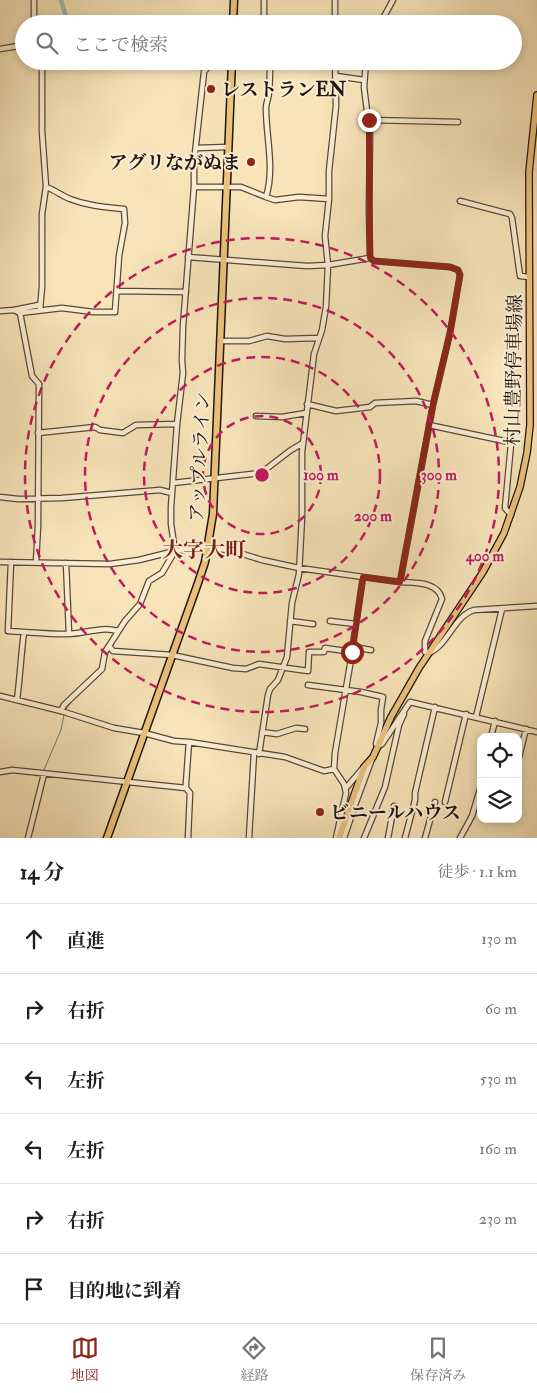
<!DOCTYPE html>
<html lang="ja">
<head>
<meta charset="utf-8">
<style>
	body { margin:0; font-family:"IM FELL Double Pica","Noto Serif JP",serif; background:#f2f2f2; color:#202124 }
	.controls { position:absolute; right:15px; bottom:15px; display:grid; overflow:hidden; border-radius:10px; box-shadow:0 2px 8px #0003 }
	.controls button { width:45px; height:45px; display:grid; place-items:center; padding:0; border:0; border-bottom:1px solid #e0e0e0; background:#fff; color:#202124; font:25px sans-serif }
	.stop { position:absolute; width:15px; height:15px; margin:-11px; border:4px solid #8f2418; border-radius:50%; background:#fff }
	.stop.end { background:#8f2418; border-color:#fff; box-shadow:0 1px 5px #0008 }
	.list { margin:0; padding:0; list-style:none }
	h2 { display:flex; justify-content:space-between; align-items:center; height:65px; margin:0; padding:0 20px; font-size:21px }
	h2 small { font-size:16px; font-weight:400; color:#757577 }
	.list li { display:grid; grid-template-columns:32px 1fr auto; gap:15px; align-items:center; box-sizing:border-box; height:70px; padding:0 20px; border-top:1px solid #e0e0e0 }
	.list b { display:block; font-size:19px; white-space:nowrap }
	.list em { font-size:16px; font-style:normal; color:#757577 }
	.icon { flex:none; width:28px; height:28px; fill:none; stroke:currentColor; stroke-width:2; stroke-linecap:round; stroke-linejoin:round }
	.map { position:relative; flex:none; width:537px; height:838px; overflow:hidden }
	.search { position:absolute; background:#fff; box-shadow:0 2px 8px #0003; left:15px; right:15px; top:15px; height:55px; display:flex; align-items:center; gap:12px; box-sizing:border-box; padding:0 18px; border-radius:28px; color:#757577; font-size:19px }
	.sheet { height:485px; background:#fff }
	nav { display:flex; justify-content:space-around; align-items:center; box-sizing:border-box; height:70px; border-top:1px solid #e0e0e0; background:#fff; font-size:14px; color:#757577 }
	nav a { display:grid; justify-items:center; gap:2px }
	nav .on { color:#8f2418 }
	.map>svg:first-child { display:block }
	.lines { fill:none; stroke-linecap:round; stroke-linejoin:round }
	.stream { stroke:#6b7b70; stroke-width:1 }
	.canal { stroke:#9dbfb0; stroke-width:4.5 }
	.minor-casing { stroke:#56493a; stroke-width:7 }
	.major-casing { stroke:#201510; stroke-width:8 }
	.highway-casing { stroke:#201510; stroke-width:9 }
	.minor { stroke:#faedd2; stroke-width:4.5 }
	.major { stroke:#ecc27c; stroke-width:5.5 }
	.highway { stroke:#ecc27c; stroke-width:6 }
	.route { stroke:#8f2418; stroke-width:6 }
	.ring { fill:none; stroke:#c2185b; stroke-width:2.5; stroke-dasharray:9 6 }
	.poi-dot { fill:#8f2418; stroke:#faedd2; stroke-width:2 }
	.labels { text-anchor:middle; stroke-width:4; stroke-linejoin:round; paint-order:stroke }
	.poi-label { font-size:19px; font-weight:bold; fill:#201510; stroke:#faedd2; text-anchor:start }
	.street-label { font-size:19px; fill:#201510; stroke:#faedd2 }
	.quarter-label { font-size:21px; font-weight:bold; fill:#7a1f14; stroke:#faedd2 }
	.centre { fill:#c2185b; stroke:#faedd2; stroke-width:2.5 }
	.ring-label { font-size:15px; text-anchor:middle; font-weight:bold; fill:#c2185b; stroke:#faedd2; stroke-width:4; stroke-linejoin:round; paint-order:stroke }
</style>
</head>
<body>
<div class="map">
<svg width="537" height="838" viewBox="0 0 537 838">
	<rect width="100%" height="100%" fill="#f7e4b9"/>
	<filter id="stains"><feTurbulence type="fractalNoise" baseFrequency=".004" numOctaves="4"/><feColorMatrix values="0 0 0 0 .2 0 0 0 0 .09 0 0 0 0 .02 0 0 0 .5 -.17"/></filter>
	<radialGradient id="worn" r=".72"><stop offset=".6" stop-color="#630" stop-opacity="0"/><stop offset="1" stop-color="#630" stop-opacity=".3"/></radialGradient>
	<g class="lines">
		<!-- stream -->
		<path class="stream" d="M124,627L130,618
			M65,711L71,702L103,672L109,649
			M43,772L61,730L64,715
			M28,830L39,785"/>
		<!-- canal -->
		<path class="canal" d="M61,0L68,24"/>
		<defs>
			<path id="minor" d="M34,0V24
				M264,24V0
				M335,24V0
				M380,24L393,0
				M0,49L24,45
				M336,76L364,80
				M369,120L458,122
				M196,148L228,147
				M194,187H241L266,197C275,168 266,138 266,108C266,102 269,98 269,92C270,82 270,71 270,61
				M266,197L275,200L299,197L329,199
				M460,201L510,214L512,218L520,276L529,277
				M188,257L307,266L328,265L370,258
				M117,291L186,292
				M40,309L42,287V214L46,187L42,131V61
				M14,310L39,305
				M0,311L14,310L20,313L62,308L93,312H115L119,256L125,223L124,209C106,207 88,206 70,199C62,196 55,190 46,187
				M20,313L32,376L39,384L38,526L36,562
				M220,341H249L267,336L285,339L319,338
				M307,404L336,411L370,407L375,403L416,401L433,405
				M256,416L282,417L306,413
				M429,425L509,442L511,444L505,508L511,515
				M38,433L95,427L100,430L123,433L136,425L177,424
				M173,483L261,473L291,450L303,443
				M0,497L18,499L62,498L160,490L172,493
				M0,562L110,564L139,560L175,551L208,547L233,551L262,560L299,568L363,577
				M11,562L8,631C27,632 47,634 67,634C86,634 100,626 118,631
				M66,563L69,634
				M400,582C414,583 438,581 442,599L425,641V652L429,653C449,644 453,617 474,610L537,606
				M290,621L313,624
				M330,621L356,624
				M109,646L113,651L172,655L233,668L246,669L259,664L308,671L309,652H324L325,648L352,652
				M353,647L371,650
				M308,685L361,692L383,697L381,710V723L376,744L378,746L382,744L410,702L537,732
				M0,696L61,711L114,728L144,733L174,741L189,742L285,757L324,771L334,769
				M17,700C20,677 21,655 24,632
				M61,711L64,705L102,669L105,652L125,621L140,604L149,581L162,573L175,551L171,524V507L177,424L183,373L182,360L183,326L194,187V162L204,72L212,61
				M476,717L502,609
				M262,732L277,734L296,728L305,729
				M491,737L495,721
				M259,754L268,695L270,689L278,680L287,657L292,603L299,574L302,517V452L314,354L322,330L326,307L328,265L325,236L329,199V171L336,106L335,61
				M518,761L526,729
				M0,772L12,770L186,788
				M346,788L363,768
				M445,802L466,714
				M28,838L44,774
				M188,838L190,793L186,788V783L189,742
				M249,838L254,753
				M336,838L346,793L344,784L334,769L335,753L350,665L363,577L400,582L433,405L450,333L460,275L458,270L450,267L374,261L370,258L369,208L370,135L364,87L366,61
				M344,838L355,805L372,759
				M364,838L385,787L399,725L404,714
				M388,838L394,806
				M405,838L415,800V793L435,707
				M425,838L435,802
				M460,838L472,816L481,786"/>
			<path id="major" d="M339,838L364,767L373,757L391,717L419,668L483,572L504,533L520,487L527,453L530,425L529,172L537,95"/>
			<path id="highway" d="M233,24L234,0
				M107,838L198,583L205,562L213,514L232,61"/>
		</defs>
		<!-- minor casing -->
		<use href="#minor" class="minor-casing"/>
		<!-- major casing -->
		<use href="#major" class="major-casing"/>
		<!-- highway casing -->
		<use href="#highway" class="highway-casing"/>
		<!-- minor -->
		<use href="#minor" class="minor"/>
		<!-- major -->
		<use href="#major" class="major"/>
		<!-- highway -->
		<use href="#highway" class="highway"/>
	</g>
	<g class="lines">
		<!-- route -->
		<path class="route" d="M352,652L363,577L400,582L433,404L450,333L460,275L458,270L450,267L374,261L370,258L369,120"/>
	</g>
	<!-- distance rings -->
	<g class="ring">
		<circle cx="262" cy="475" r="59"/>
		<circle cx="262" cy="475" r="118"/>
		<circle cx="262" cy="475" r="177"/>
		<circle cx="262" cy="475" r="237"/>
	</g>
	<!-- markers -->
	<g class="poi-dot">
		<circle cx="211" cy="89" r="5"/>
		<circle cx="251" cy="162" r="5"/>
		<circle cx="320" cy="812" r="5"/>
	</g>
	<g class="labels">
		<!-- poi labels -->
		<g class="poi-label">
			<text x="221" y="96">レストランEN</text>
			<text x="241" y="169" text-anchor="end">アグリながぬま</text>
			<text x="330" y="819">ビニールハウス</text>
		</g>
		<!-- street labels -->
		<g class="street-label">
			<text transform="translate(513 370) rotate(-89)" y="7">村山豊野停車場線</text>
			<text transform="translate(199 457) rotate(-87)" y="7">アップルライン</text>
		</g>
		<!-- quarter labels -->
		<g class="quarter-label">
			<text x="204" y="557">大字大町</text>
		</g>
	</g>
	<circle cx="262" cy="475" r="8" class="centre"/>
	<g class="ring-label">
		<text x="321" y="480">100 m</text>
		<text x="439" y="480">300 m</text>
		<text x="373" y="521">200 m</text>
		<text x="485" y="561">400 m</text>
	</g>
	<rect width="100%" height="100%" filter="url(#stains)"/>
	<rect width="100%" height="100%" fill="url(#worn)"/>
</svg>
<div class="controls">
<button><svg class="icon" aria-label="locate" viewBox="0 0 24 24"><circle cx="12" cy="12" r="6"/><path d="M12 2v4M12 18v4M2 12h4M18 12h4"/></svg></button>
<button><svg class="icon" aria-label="layers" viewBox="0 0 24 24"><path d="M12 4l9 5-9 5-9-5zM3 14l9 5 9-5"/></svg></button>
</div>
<div class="stop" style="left:352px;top:652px"></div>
<div class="stop end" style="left:369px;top:120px"></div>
<div class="search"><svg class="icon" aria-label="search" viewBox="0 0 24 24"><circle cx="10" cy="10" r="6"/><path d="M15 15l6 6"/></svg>ここで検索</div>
</div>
<section class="sheet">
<h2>14 分<small>徒歩 · 1.1 km</small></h2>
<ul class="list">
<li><svg class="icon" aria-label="ahead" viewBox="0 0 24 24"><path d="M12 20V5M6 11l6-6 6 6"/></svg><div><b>直進</b></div><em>130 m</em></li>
<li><svg class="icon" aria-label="right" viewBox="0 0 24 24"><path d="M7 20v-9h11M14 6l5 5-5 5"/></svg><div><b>右折</b></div><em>60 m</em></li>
<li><svg class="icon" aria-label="left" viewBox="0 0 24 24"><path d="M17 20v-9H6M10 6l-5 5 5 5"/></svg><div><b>左折</b></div><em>530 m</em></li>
<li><svg class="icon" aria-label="left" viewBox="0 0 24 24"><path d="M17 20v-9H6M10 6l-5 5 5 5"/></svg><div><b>左折</b></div><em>160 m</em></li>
<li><svg class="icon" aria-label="right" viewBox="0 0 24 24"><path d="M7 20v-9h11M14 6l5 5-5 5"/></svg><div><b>右折</b></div><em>230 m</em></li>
<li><svg class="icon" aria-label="arrive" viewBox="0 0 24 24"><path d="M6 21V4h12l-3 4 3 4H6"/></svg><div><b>目的地に到着</b></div></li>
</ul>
</section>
<nav>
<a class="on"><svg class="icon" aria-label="map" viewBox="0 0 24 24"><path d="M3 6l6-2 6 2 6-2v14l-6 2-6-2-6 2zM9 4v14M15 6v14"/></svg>地図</a>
<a><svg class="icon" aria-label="directions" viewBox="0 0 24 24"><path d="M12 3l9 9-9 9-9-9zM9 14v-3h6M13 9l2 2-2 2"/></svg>経路</a>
<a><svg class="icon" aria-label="saved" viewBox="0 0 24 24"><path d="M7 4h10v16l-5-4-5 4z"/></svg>保存済み</a>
</nav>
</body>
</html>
